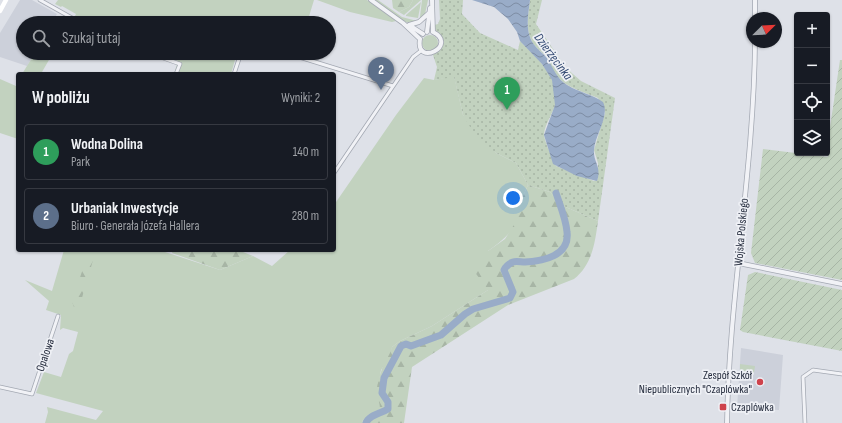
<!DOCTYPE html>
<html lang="pl">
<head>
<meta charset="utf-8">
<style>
	body { margin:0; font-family:"Sofia Sans Condensed",sans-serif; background:#20242c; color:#f1f3f6 }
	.controls { position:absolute; right:12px; top:12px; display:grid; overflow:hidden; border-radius:4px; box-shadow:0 1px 3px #0004 }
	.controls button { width:36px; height:36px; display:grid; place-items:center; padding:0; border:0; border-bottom:1px solid #363941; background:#171b24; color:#f1f3f6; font:20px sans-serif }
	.compass { position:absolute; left:746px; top:12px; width:36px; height:36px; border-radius:50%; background:#171b24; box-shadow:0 1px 3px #0004; rotate:66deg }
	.you { position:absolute; left:513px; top:198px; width:14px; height:14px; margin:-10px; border:3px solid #fff; border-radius:50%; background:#1a73e8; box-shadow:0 0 0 6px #1a73e833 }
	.badge { display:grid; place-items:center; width:26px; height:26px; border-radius:50%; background:#ce424b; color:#fff; font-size:13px; font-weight:700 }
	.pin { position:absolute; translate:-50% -33px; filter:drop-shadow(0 1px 2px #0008) }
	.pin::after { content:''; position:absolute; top:21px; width:14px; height:12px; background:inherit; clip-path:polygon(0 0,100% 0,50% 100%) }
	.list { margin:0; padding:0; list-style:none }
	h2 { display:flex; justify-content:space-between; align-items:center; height:52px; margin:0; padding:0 16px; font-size:17px }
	h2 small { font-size:13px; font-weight:400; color:#9ea1a6 }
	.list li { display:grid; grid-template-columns:26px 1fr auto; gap:12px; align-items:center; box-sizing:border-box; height:56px; margin:0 8px 8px; padding:0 8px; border:1px solid #363941; border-radius:4px }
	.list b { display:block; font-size:15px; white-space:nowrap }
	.list p { margin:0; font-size:13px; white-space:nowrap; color:#9ea1a6 }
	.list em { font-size:13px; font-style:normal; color:#9ea1a6 }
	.icon { flex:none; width:22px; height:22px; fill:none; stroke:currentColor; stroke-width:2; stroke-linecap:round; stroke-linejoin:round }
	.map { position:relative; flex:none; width:842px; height:423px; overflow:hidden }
	.search { position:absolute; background:#171b24; box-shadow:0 1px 3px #0004; left:16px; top:16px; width:320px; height:44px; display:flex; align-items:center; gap:10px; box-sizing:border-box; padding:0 14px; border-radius:22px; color:#9ea1a6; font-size:15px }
	.panel { position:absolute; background:#171b24; box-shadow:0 1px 3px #0004; left:16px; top:72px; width:320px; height:180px; border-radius:4px }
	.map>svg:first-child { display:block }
	.built { fill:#ccd0da }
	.grass { fill:#c2d2bf }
	.forest { fill:url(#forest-firs) }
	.park { fill:url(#park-dots) }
	.garden { fill:url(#garden-furrows) }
	.water { fill:url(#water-waves) }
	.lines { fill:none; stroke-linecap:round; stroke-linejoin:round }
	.river { stroke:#99acc8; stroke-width:7 }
	.minor-casing { stroke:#a3a8b2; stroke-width:4.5 }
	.tertiary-casing { stroke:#a3a8b2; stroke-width:5.5 }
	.minor { stroke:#f1f2f6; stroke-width:3 }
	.tertiary { stroke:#f1f2f6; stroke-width:4 }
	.secondary { stroke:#fff; stroke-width:4.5 }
	.poi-dot { fill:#ce424b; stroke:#eef0f5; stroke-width:1.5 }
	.labels { text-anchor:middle; stroke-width:3.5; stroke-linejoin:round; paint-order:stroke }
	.street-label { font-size:12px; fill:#272e3f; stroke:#eef0f5 }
	.poi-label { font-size:12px; fill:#272e3f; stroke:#eef0f5; text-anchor:end }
	.water-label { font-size:13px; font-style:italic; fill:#324972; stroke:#eef0f5 }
</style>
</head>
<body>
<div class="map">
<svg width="842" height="423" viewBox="0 0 842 423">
	<defs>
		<pattern id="forest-firs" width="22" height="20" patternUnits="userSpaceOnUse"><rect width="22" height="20" fill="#c2d2bf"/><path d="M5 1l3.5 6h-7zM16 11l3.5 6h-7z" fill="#a7b5a5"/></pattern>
		<pattern id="park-dots" width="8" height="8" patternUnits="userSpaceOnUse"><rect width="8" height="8" fill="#c2d2bf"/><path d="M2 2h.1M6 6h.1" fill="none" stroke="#a7b5a5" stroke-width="1.8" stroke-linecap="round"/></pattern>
		<pattern id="garden-furrows" width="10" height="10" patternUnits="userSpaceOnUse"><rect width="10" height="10" fill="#c2d2bf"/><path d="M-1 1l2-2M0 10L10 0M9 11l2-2" fill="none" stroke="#a7b5a5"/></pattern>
		<pattern id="water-waves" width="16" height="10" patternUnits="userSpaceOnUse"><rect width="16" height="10" fill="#99acc8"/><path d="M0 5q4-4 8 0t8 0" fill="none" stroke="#7d8ca4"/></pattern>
	</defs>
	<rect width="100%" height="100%" fill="#dee1e8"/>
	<!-- built -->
	<path class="built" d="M20,0H32L57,14L52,23H23V53H35L27,66L0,57V33Z
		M741,348L783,355L779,410L737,408Z"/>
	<!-- grass -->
	<path class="grass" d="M58,0H314L307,23H90L75,16L76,14L62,6L61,7L55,4Z
		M317,0H367L396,21L392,22L350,12Z
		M375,0H378L402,17L417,21L410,23L405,22Z
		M413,0H421L404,15L399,12L409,7Z
		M422,0H428L425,14L421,19L420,17Z
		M421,2L418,18L406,16V15Z
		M422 43a8 8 0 1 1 16 0a8 8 0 1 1-16 0Z
		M35,53H53L42,72L47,74H22Z
		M159,53H237L231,74H174L178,61Z
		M454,76L463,115L496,153L516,163L528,185C522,196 522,207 518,219C513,233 499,243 488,251V290L432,326L400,341L392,347L391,355L381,370L377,393L380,401V409L363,420L362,423H45L48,412L47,407L96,420L103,411L36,393L44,372L61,377L69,354L73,351L78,332L63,328L60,330L61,315L46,310L49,301L25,280L52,291L64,250H159L220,270L253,256L272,266L290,250H334V205L396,115L424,78L434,80Z
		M0,79L16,86L18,82V139L0,133Z
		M740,364L755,366L754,373L740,371Z"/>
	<!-- forest -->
	<path class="forest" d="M392,0H413L409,7L399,12L393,8Z
		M528,185L550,192L561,205L598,221C595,243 592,265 574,279L508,305L412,367L404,423H362L363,420L380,409C380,403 378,400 377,394C376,388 379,378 381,372C383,363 390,356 392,347L400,341L432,326L488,290L474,271L488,251L505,239L517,220L523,196Z
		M89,250H96L79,308L74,307L72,302Z
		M173,250H238L253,256L220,270L172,253Z"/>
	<!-- park -->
	<path class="park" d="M439,0H463L462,14L480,33L518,50L520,41C537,58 561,78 555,105C552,115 545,124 544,134C544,141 553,159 556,166L594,181L598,179V163L594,150L605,113L598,98C584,92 567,88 557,76C552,70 550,62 545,55C542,52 538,50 536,47C524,34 528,16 530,0H542L536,24L566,68L581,81L615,98L598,221L561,205L550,192L528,185L516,163L496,153L476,137L463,115L454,77L434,80L437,67L433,55L440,49L439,35L435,29L434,25L438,24L440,19Z"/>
	<!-- garden -->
	<path class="garden" d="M840,60H842V280L755,263L751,253L763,149L828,157L826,154Z
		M755,272L842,290V351L743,332L740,330L748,275Z"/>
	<!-- water -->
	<path class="water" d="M472,0H530C528,16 524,34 536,47C539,51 544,54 547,58C553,68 557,79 567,85C578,92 592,94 603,102C610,116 595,135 594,150C593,162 602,167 597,181L577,176L553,164L544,135L555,105L552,80L542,64L520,41L517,32L508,19L494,7Z"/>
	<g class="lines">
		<!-- river -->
		<path class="river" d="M366,423C369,415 380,414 388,409V402L382,393L384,378L401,346L406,344L411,346L441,335L465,314L473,309L510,298L513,292L504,270C506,266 508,264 513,262C516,261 521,262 525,262C543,261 570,256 567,232C566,219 560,205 556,193"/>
		<defs>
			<path id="minor" d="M40,0L81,23
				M149,53L180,64L176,74
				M286,53L393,86
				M234,74L241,53
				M334,173L413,57L422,50
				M0,387L32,394L58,316
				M805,423L803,377L813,370L842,374"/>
			<path id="tertiary" d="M371,0L403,23L420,39
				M432,0L433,32
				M755,0V18
				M409,25L419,22L429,13
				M409,25L423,34
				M427,32L430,8
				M420,39C415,68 459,45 433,32
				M738,263L842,284
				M727,423C729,296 754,169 755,42"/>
		</defs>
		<!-- minor casing -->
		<use href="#minor" class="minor-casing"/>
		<!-- tertiary casing -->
		<use href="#tertiary" class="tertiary-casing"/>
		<!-- minor -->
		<use href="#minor" class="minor"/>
		<!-- tertiary -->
		<use href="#tertiary" class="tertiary"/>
		<!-- secondary -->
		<path class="secondary" d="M0,11L6,0"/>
	</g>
	<!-- markers -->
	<g class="poi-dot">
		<circle cx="760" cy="382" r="4"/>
		<rect x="719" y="403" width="8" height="8" rx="2"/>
	</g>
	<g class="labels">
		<!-- street labels -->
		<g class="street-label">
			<text transform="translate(741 232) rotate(-85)" y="4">Wojska Polskiego</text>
			<text transform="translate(45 355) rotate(-71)" y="4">Opalowa</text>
		</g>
		<!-- poi labels -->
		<g class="poi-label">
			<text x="752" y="379">Zespół Szkół<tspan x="752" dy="14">Niepublicznych "Czaplówka"</tspan></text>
			<text x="731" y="411" text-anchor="start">Czaplówka</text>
		</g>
		<!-- water labels -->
		<g class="water-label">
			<text transform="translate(554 56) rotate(53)" y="5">Dzierżęcinka</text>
		</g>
	</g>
</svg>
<div class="controls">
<button>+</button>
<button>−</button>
<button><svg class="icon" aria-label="locate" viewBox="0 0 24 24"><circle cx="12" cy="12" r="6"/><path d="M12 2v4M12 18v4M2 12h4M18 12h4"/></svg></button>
<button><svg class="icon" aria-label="layers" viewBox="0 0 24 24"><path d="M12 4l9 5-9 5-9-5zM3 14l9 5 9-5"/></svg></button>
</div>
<svg class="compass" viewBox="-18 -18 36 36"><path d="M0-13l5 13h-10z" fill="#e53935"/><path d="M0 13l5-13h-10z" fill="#9ea1a6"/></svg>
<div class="you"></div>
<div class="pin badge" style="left:507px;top:110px;background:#2e9e5b">1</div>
<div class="pin badge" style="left:381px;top:90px;background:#5c6f8a">2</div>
<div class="search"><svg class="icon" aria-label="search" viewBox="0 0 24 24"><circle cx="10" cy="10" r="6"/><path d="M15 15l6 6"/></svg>Szukaj tutaj</div>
<section class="panel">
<h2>W pobliżu<small>Wyniki: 2</small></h2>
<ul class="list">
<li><span class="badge" style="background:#2e9e5b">1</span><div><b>Wodna Dolina</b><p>Park</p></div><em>140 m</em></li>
<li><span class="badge" style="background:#5c6f8a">2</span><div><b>Urbaniak Inwestycje</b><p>Biuro · Generała Józefa Hallera</p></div><em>280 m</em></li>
</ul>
</section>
</div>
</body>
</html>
